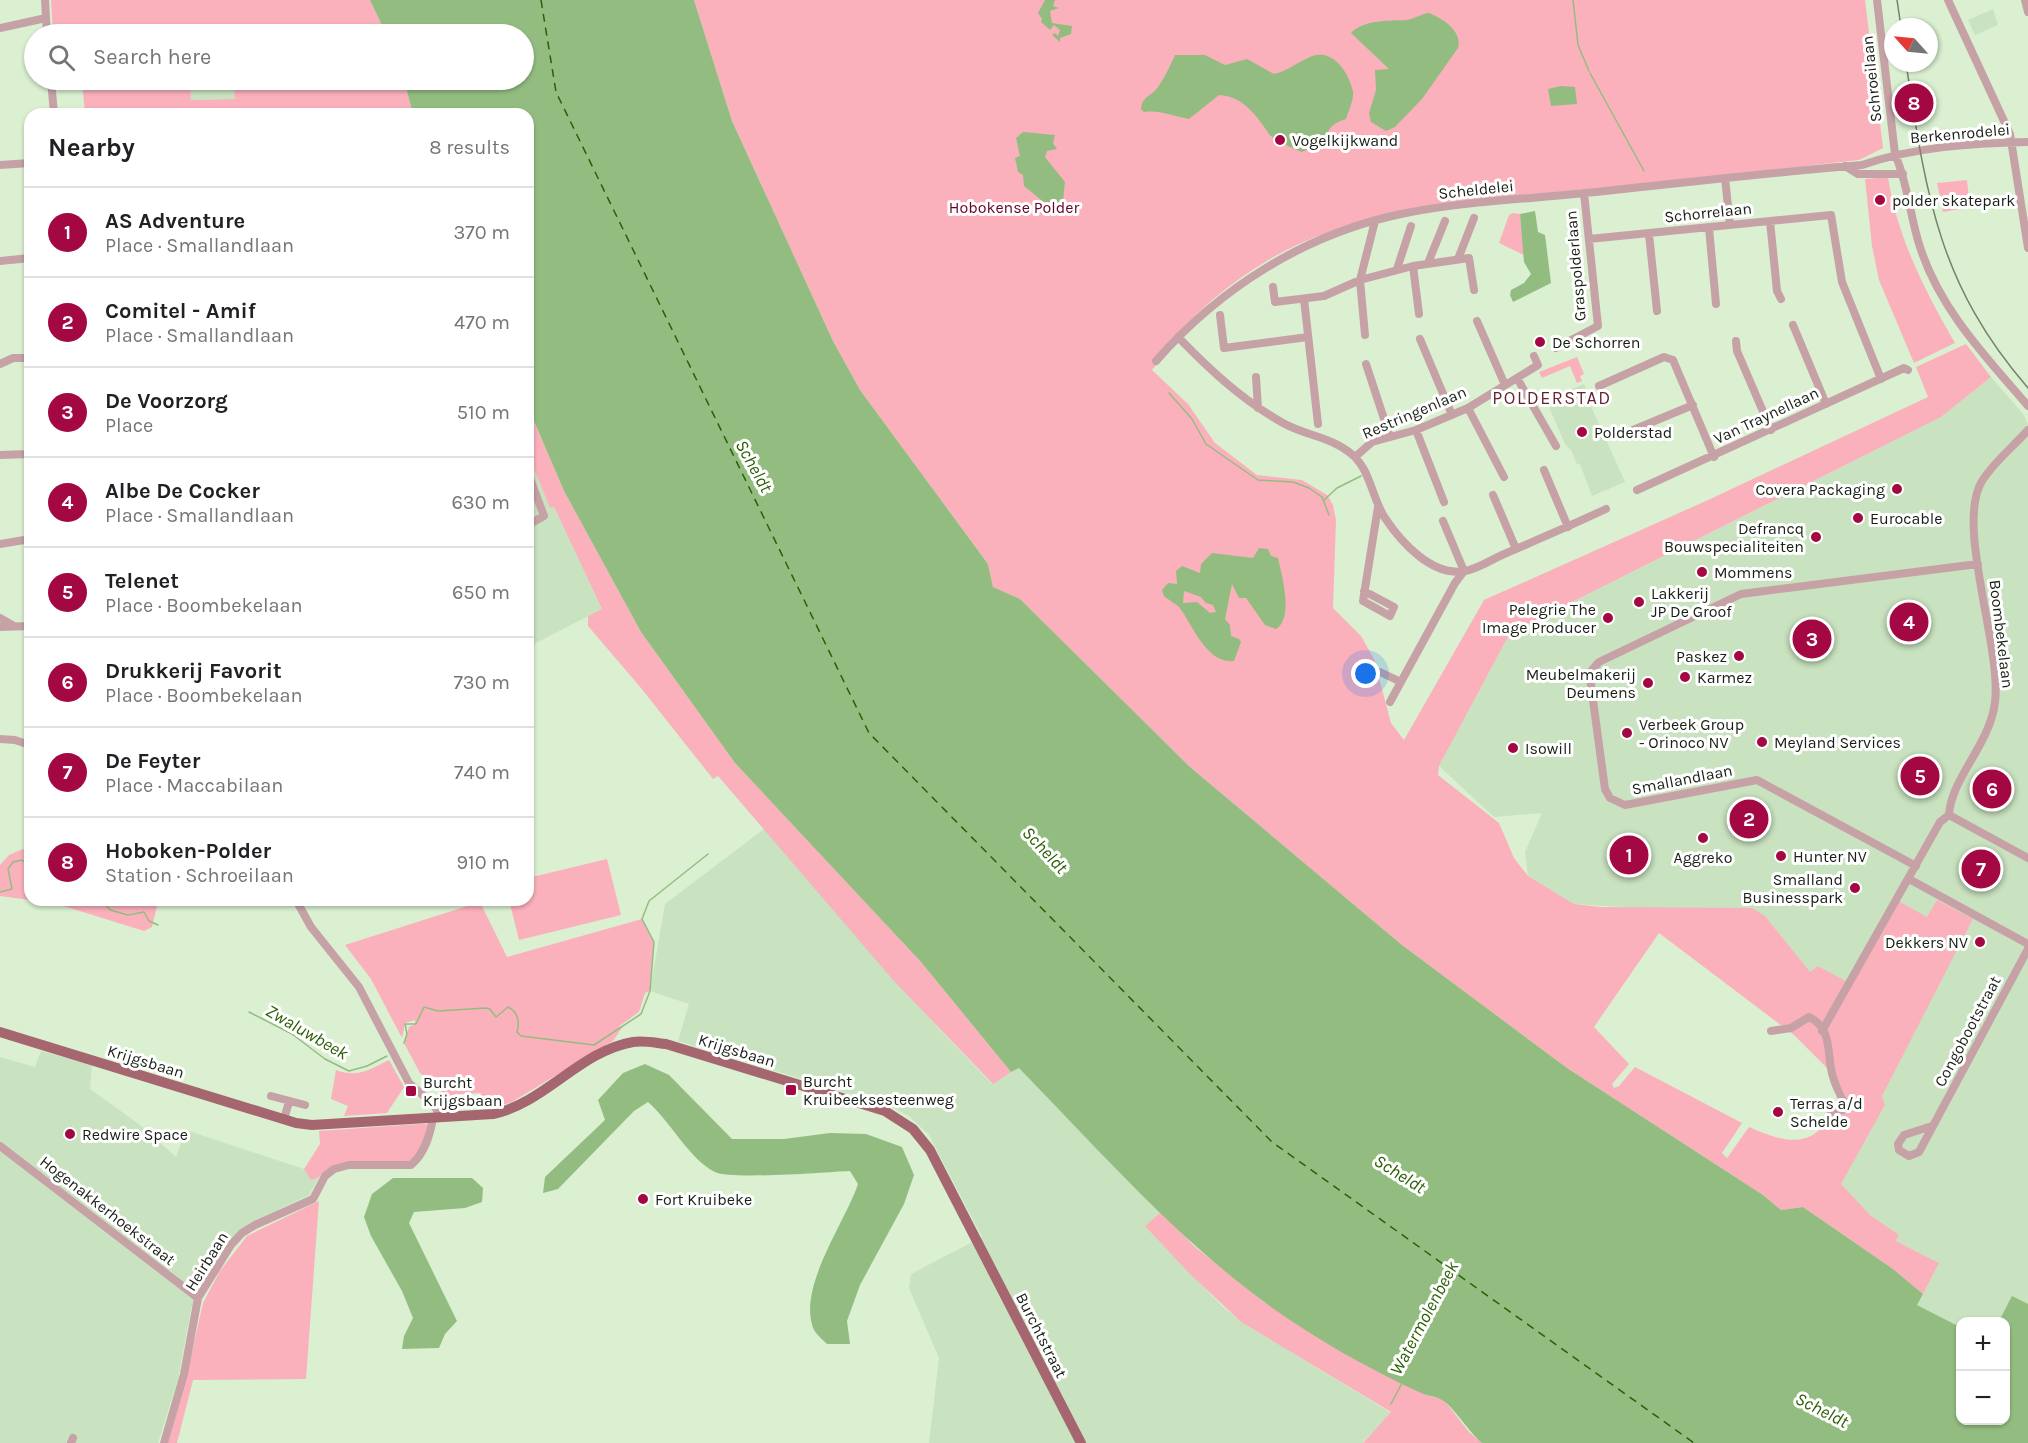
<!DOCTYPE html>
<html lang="en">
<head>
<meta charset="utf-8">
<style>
	body { margin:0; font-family:Karla,sans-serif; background:#f6f6f6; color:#202124 }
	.controls { position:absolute; right:18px; bottom:18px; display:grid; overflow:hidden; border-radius:12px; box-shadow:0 2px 4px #0004 }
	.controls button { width:54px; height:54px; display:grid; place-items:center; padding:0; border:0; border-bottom:2px solid #e0e0e0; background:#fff; color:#202124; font:30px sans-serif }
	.compass { position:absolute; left:1884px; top:18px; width:54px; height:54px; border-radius:50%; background:#fff; box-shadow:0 2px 4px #0004; rotate:297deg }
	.you { position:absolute; left:1366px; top:674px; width:21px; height:21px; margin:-15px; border:4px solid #fff; border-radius:50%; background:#1a73e8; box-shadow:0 0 0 9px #1a73e833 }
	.badge { display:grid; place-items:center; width:39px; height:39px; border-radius:50%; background:#a30843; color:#fff; font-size:20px; font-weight:700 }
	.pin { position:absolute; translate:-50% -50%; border:3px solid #fff; box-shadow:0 2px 6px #0006 }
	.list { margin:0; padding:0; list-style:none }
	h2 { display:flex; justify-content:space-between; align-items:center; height:78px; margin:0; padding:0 24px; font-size:26px }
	h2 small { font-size:20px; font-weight:400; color:#757577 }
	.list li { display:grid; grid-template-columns:39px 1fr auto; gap:18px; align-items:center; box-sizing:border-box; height:90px; padding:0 24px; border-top:2px solid #e0e0e0 }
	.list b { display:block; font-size:22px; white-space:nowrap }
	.list p { margin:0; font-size:20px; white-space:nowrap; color:#757577 }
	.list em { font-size:20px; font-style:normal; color:#757577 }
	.icon { flex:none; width:33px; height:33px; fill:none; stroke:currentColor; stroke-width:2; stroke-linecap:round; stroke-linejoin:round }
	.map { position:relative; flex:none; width:2028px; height:1443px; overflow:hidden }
	.search { position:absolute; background:#fff; box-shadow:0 2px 4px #0004; left:24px; top:24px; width:510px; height:66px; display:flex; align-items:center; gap:15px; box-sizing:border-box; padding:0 21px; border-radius:33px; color:#757577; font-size:22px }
	.panel { position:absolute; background:#fff; box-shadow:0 2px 4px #0004; left:24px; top:108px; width:510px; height:798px; border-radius:18px }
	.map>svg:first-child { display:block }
	.built { fill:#c9e2bf }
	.green { fill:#fab1bc; fill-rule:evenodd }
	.water { fill:#93bd80; fill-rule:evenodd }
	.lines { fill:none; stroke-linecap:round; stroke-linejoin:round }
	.stream { stroke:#93bd80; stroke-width:1.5 }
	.ferry { stroke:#2c5f05; stroke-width:1.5; stroke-dasharray:8 6; stroke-linecap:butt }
	.minor { stroke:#c6a2a7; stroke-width:8 }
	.major { stroke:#a56670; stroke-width:10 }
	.rail { stroke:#74826e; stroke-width:1.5 }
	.poi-dot { fill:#a30843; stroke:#fff; stroke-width:2 }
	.labels { text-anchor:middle; stroke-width:6; stroke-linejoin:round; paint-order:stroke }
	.street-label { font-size:16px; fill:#181f15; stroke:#fff }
	.poi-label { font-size:16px; fill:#181f15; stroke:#fff; text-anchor:start }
	.park-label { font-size:16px; fill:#640326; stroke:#fff }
	.neighbourhood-label { font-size:18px; letter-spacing:1.5px; fill:#641f30; stroke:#fff }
	.water-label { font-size:18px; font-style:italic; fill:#2c5f05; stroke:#fff }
</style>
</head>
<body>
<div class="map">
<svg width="2028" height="1443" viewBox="0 0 2028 1443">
	<rect width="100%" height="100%" fill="#daf0d1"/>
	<!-- built -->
	<path class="built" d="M1993,9L1998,25L1975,35L1968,20Z
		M190,80H233L236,99L191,100Z
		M1991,377L2024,415L2028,425V1338L2006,1322H1960V1327L1917,1305L1939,1263L1896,1241L1899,1235L1870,1215L1840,1185L1885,1105L1881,1096L1973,919L1927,918L1846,981L1818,966L1810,973L1765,916L1574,904L1528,876L1525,852L1542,813L1494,817L1439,766L1510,633L1941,417Z
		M1584,384L1587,391L1585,393L1625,482L1592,496L1580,464H1577L1571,450L1565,444L1546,400Z
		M528,455L550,508L554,507L602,609L528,647Z
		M764,829L940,1030L992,1084L1019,1067L1161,1212L1145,1226L1222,1306L1241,1322L1391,1413L1362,1443H929L939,1358L909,1288L911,1274L982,1237L929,1135L909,1116L887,1105L678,1041L689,1004L650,991L665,904Z
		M41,1051L92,1065L90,1089L140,1125L176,1157L186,1130L304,1169L311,1179L319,1177L309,1195L250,1223L235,1236L202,1287L191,1309L178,1379L158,1443H0V1057L35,1067Z"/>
	<!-- green -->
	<path class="green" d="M51,0H370L386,34H53Z
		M694,0H1865L1883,148L1859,160C1768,170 1678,180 1588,189C1496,198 1384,206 1299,244C1246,268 1202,305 1164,348L1167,352L1152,370L1188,404L1215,443L1257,475L1302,480L1327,495L1333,505L1336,520L1333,608L1361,636L1374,659L1391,723L1404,740L1484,600L1706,501L1928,397L1916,367L1966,344L1991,377L1941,417L1510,633L1439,766L1438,775L1499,823L1514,858L1528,876L1574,904L1600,907L1752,908L1765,916L1810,972L1818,966L1846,981L1893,898L1927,917L1937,900L1973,919L1882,1096L1885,1105L1841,1184L1870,1215L1899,1235L1896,1241L1939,1263L1923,1294L1893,1269L1803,1207L1781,1210L1763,1195L1567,1068L1402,945L1190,767L1020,599L993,587L988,564L860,390L833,341L732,121ZM1659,933L1794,1035L1835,1076L1853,1110C1838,1116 1829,1123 1817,1132C1796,1148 1770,1136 1749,1127L1727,1158L1722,1153L1742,1123L1635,1067L1619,1086L1614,1088L1612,1084L1629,1064L1594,1027Z
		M57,80H190L191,100L235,99L233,80H404L413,114H85L82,80Z
		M1888,177C1897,237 1925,291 1955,343L1914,363L1879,280L1872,246L1865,179Z
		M1967,180L1970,207L1943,212L1937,183Z
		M1513,213L1520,214L1524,255L1499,243L1509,215Z
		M1577,357L1584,374L1580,376L1582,381L1577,383L1570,366L1542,378L1539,372Z
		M528,407L564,491L641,632L735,763L921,962L1011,1072L993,1084L893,980L718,776L713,779L641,688L588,626V616L602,609L554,507L550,508L528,455Z
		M23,849L30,851V900L0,896V865L9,855Z
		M607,859L621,915L519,940L509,900H528V878Z
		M32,900H153L158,902L152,927L144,931L54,903Z
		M480,902L507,957L642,919L654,942L650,991L645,993L639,1012L618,1027L623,1026L613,1041L510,1103L492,1107L481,1104V1093L459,1094V1106L449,1103L446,1096L420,1073L404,1043L409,1027L415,1024V1020L405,1023L402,1038L371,979L345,945Z
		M389,1060L404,1087L387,1113L344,1116L348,1106L331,1099L336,1070C356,1078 370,1070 389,1060Z
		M419,1124H427C430,1135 418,1155 409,1162L332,1166L319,1177L311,1180L304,1169L320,1144L319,1131Z
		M319,1201L306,1379L193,1380L177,1443H168L186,1378L203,1303L220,1271L247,1236Z
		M1161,1212L1194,1246L1264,1302L1356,1359L1424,1394L1444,1400L1469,1432L1482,1443H1363L1391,1412L1241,1322L1189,1273L1145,1226Z"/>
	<!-- water -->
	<path class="water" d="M370,0H694L732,121L833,341L860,390L988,564L993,587L1020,599L1190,767L1402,945L1567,1068L1763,1195L1781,1210L1803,1207L1893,1269L1923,1294L1917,1305L1960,1327V1420H2006V1322L1999,1321L2012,1296L2028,1304V1443H1482C1470,1433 1451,1404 1442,1400C1436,1396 1427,1396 1421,1393C1367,1368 1314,1338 1267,1304C1175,1237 1098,1149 1019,1068L1011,1072L921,962L735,763L641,632L564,491L528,407V114H413L404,80H524V34H386Z
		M1045,0H1055L1053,6L1059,8L1050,11L1052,23L1072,26L1071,34L1060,38V42L1052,35L1055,33L1058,36L1060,30L1054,25L1050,30L1041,22L1042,19L1038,13Z
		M1429,13C1442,18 1463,31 1458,48L1422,99L1395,127L1386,131L1371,122L1369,113L1376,90L1375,70L1389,69L1351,33C1364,19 1391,21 1406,20C1412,20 1420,14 1429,13Z
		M1175,55H1205L1225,65L1247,59L1274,74C1289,71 1306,56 1317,55C1336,52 1350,76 1353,92C1354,100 1348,112 1346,119C1334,123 1326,128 1326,141L1302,152C1298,151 1271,138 1269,134C1257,116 1243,96 1219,95L1189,119C1172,116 1160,110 1144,112L1141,109C1142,96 1152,96 1158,87C1165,77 1170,66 1175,55Z
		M1561,86L1575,87L1577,104L1551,106L1548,89Z
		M1023,132L1055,135L1053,143L1057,149L1047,151L1045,157L1065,182L1063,201L1069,208L1065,214L1051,208L1024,186L1023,175L1018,172L1015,158L1020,156L1016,138Z
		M1535,211L1538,232L1545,235L1551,283L1513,302L1510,295L1511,290L1524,283L1531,274L1524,262L1520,214Z
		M1259,548L1268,549L1271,556L1278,558C1282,576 1294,618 1276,629L1265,625L1246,598H1239L1232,584L1225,619L1230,625L1231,636L1239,639L1241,642L1234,661C1206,664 1193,625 1179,607C1175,603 1168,600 1164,596L1162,590L1168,583L1177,584L1176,571L1182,566L1200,573L1201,564L1212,553L1253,558ZM1184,591L1201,597L1206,603L1213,605L1216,612L1210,613L1197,602L1183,603Z
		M645,1064L669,1075L732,1139H784L830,1133L866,1134L902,1147L914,1175L904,1204L860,1285L847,1321L850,1344H827C823,1340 817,1335 814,1330C796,1289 845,1223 858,1184L850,1171C828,1172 730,1180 715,1172C690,1160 670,1121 648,1102L634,1111L558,1189L543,1193L545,1177L605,1120L598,1100L623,1073Z
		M393,1178H472L483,1188L482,1202L465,1208L414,1212L409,1223L457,1321L445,1334L439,1348L402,1349L404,1336L413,1318L402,1291L371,1236L364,1217L372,1194Z"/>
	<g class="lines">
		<!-- stream -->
		<path class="stream" d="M1573,0L1578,45L1589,71
			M1590,73L1644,171
			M1169,393L1192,419L1206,444L1258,480L1293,482L1309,488L1322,497L1329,515
			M1324,500L1337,488L1361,476
			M0,892L12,889L8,869L13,862L22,860L30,866
			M102,900L110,910L128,915L144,912L149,921L158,925
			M249,1012L292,1034L325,1059L349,1071L367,1066L387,1056
			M404,1043L407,1034L405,1024H416L424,1007L438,1011L486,1008L490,1009L496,1017L508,1007C518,1012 520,1022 517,1032L521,1036L594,1045L641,1014L650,991L654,942L642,919L649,901L708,854
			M1391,1404L1402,1383"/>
		<!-- ferry -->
		<path class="ferry" d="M541,0L556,92L869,733L1272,1142L1694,1443"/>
		<!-- minor -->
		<path class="minor" d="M45,0L47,34
			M1877,0L1895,154C1908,184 1910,217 1920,247C1940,310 1987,358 2028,406
			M1948,0L2010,134L2028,248
			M2025,0L2028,12
			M0,28L46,18
			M51,80L54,114
			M0,165L30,163
			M1845,166L1858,174H1903
			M1725,178L1730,225
			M1770,221L1777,291L1781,299
			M1709,228L1716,304
			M1649,234L1657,311
			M1589,239L1831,215L1842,282L1881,379
			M1458,259L1474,218
			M0,261L30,258
			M1428,263L1445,221
			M1413,266L1419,314
			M1397,269L1411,226
			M1273,287L1275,302L1324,296L1360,280L1413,266L1469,258L1474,290
			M1304,299L1318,424
			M1220,315L1224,348L1308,337
			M1477,321L1505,385
			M1793,325L1826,404
			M1365,335L1360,280L1375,221
			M1178,337C1210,370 1242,400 1283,423C1304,435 1330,437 1349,452C1371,468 1371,497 1385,518C1401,542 1432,577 1465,571C1477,569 1491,560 1502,555C1537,540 1572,525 1606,509
			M1420,339L1452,415
			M1736,341L1737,351L1771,430
			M1556,348L1598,326L1584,193
			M1156,361C1220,288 1305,234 1401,214C1464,201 1531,199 1595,192C1684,183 1773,172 1862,165C1914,147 1972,143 2028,142
			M0,364L13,358H30
			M1366,364L1390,437
			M1256,377L1258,408
			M1517,378L1556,446
			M1599,386L1664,357L1673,360L1714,457
			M1468,408L1504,477
			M1416,430L1444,502
			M1621,435L1693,405
			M0,455L30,454
			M1355,457L1372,442L1416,430L1468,408L1538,365L1534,356
			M1544,470L1568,527
			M528,473L544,516L528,525
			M1637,490L1904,368L1908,370
			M1493,495L1516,549
			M0,544L30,539
			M1364,591L1394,607L1390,616L1363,601L1378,507
			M0,618L14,626
			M0,627L30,626
			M1380,672L1401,682
			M1390,702L1455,583L1464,571L1443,521
			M0,739L15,740L30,745
			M1949,815C1951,778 1990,745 1995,702C2002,647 1955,525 1982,481C1994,462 2013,447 2028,430
			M1949,815L2028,858
			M1916,866L1757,780L1625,805L1610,798L1605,789L1590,678L1592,670L1599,662L1741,594L1978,564
			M1909,879L2028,944
			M296,900L311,927L359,987L409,1083L434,1105L440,1116
			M1771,1031L1791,1028L1809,1017C1834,1029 1826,1056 1833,1077C1836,1088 1842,1098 1847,1108L1829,1116
			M1822,1031L1940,822L1949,815
			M271,1096L305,1105
			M284,1119L289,1102
			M1932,1126L1904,1135L1898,1144L1899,1150L1909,1156L1919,1152L2028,949
			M0,1146L198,1298
			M71,1443L73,1438
			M164,1443L184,1374L198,1298L231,1245L242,1233L255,1225L313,1199L325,1176L334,1169L349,1165H411C425,1153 430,1135 433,1118"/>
		<!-- major -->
		<path class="major" d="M0,1032L296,1123L312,1125L493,1114C545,1103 580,1051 633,1042C644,1040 656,1043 666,1044L885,1111L913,1129L930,1150L1081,1443"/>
		<!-- rail -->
		<path class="rail" d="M1897,0L1901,27
			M1906,63C1926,194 1938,284 2028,388"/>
	</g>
	<!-- markers -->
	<g class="poi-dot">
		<circle cx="1280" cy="140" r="6"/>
		<circle cx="1880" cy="200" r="6"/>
		<circle cx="1540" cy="342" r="6"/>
		<circle cx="1582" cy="432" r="6"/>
		<circle cx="1897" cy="489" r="6"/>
		<circle cx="1858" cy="518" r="6"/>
		<circle cx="1816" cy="537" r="6"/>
		<circle cx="1702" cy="572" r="6"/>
		<circle cx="1639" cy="602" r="6"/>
		<circle cx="1608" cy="618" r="6"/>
		<circle cx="1739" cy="656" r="6"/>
		<circle cx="1685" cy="677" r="6"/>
		<circle cx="1648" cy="683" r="6"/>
		<circle cx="1627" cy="733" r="6"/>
		<circle cx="1762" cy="742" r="6"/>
		<circle cx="1513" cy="748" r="6"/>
		<circle cx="1703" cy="838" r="6"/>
		<circle cx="1781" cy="856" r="6"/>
		<circle cx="1855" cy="888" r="6"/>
		<circle cx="1980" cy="942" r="6"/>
		<rect x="785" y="1084" width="12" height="12" rx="3"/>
		<rect x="405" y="1085" width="12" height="12" rx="3"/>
		<circle cx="1778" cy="1112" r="6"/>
		<circle cx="70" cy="1134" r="6"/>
		<circle cx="643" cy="1199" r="6"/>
	</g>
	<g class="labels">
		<!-- street labels -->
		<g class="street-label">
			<text transform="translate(1871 79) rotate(-96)" y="6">Schroeilaan</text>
			<text transform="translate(1960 133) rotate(-5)" y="6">Berkenrodelei</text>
			<text transform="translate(1476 189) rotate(-6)" y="6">Scheldelei</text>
			<text transform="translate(1708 212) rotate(-6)" y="6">Schorrelaan</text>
			<text transform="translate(1575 266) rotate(-95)" y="6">Graspolderlaan</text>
			<text transform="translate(1414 412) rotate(-23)" y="6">Restringenlaan</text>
			<text transform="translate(1766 415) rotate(-25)" y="6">Van Traynellaan</text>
			<text transform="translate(2002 634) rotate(83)" y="6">Boombekelaan</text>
			<text transform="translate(1682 779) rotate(-11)" y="6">Smallandlaan</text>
			<text transform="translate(1967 1031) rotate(-62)" y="6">Congobootstraat</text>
			<text transform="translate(737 1050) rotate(17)" y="6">Krijgsbaan</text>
			<text transform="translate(146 1061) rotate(17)" y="6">Krijgsbaan</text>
			<text transform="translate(108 1210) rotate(38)" y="6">Hogenakkerhoekstraat</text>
			<text transform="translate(206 1261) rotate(-58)" y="6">Heirbaan</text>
			<text transform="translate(1042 1335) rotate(63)" y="6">Burchtstraat</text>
		</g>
		<!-- poi labels -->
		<g class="poi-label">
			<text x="1292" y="146">Vogelkijkwand</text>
			<text x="1892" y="206">polder skatepark</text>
			<text x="1552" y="348">De Schorren</text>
			<text x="1594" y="438">Polderstad</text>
			<text x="1885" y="495" text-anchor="end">Covera Packaging</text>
			<text x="1870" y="524">Eurocable</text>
			<text x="1804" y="534" text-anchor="end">Defrancq<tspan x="1804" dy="18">Bouwspecialiteiten</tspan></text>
			<text x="1714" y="578">Mommens</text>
			<text x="1651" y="599">Lakkerij<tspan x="1651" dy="18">JP De Groof</tspan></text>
			<text x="1596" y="615" text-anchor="end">Pelegrie The<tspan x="1596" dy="18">Image Producer</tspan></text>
			<text x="1727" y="662" text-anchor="end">Paskez</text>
			<text x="1636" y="680" text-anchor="end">Meubelmakerij<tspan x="1636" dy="18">Deumens</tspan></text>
			<text x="1697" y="683">Karmez</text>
			<text x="1639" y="730">Verbeek Group<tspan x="1639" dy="18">- Orinoco NV</tspan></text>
			<text x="1774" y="748">Meyland Services</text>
			<text x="1525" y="754">Isowill</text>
			<text x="1793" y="862">Hunter NV</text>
			<text x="1703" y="863" text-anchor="middle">Aggreko</text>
			<text x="1843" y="885" text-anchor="end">Smalland<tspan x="1843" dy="18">Businesspark</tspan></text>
			<text x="1968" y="948" text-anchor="end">Dekkers NV</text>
			<text x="803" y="1087">Burcht<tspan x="803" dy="18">Kruibeeksesteenweg</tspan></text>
			<text x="423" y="1088">Burcht<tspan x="423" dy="18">Krijgsbaan</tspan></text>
			<text x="1790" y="1109">Terras a/d<tspan x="1790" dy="18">Schelde</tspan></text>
			<text x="82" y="1140">Redwire Space</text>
			<text x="655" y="1205">Fort Kruibeke</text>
		</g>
		<!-- park labels -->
		<g class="park-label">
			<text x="1014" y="213">Hobokense Polder</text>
		</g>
		<!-- neighbourhood labels -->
		<g class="neighbourhood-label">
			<text x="1552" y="404">POLDERSTAD</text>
		</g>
		<!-- water labels -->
		<g class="water-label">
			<text transform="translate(754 466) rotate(61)" y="6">Scheldt</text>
			<text transform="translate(1045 850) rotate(47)" y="6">Scheldt</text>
			<text transform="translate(307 1032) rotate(30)" y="6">Zwaluwbeek</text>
			<text transform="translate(1400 1174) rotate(32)" y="6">Scheldt</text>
			<text transform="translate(1424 1318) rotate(-62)" y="6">Watermolenbeek</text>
			<text transform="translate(1822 1410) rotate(27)" y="6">Scheldt</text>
		</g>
	</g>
</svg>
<div class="controls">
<button>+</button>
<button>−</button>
</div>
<svg class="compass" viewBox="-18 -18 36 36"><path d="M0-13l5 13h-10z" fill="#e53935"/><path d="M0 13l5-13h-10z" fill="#757577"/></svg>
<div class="you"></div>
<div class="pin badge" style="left:1629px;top:855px">1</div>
<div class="pin badge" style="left:1749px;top:819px">2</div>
<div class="pin badge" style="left:1812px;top:639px">3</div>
<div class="pin badge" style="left:1909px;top:622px">4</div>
<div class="pin badge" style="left:1920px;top:776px">5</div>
<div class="pin badge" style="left:1992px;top:789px">6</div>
<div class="pin badge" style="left:1981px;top:869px">7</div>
<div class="pin badge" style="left:1914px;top:103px">8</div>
<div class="search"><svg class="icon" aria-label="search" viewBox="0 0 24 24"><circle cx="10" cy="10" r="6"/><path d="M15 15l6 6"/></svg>Search here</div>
<section class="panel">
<h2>Nearby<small>8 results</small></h2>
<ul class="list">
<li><span class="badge">1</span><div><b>AS Adventure</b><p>Place · Smallandlaan</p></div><em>370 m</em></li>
<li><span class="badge">2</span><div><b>Comitel - Amif</b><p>Place · Smallandlaan</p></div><em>470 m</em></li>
<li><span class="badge">3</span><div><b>De Voorzorg</b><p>Place</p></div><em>510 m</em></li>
<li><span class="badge">4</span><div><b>Albe De Cocker</b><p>Place · Smallandlaan</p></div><em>630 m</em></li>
<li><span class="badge">5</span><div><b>Telenet</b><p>Place · Boombekelaan</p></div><em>650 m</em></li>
<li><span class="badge">6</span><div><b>Drukkerij Favorit</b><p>Place · Boombekelaan</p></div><em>730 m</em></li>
<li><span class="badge">7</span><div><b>De Feyter</b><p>Place · Maccabilaan</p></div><em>740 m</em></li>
<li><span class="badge">8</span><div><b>Hoboken-Polder</b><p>Station · Schroeilaan</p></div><em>910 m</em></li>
</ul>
</section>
</div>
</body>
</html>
